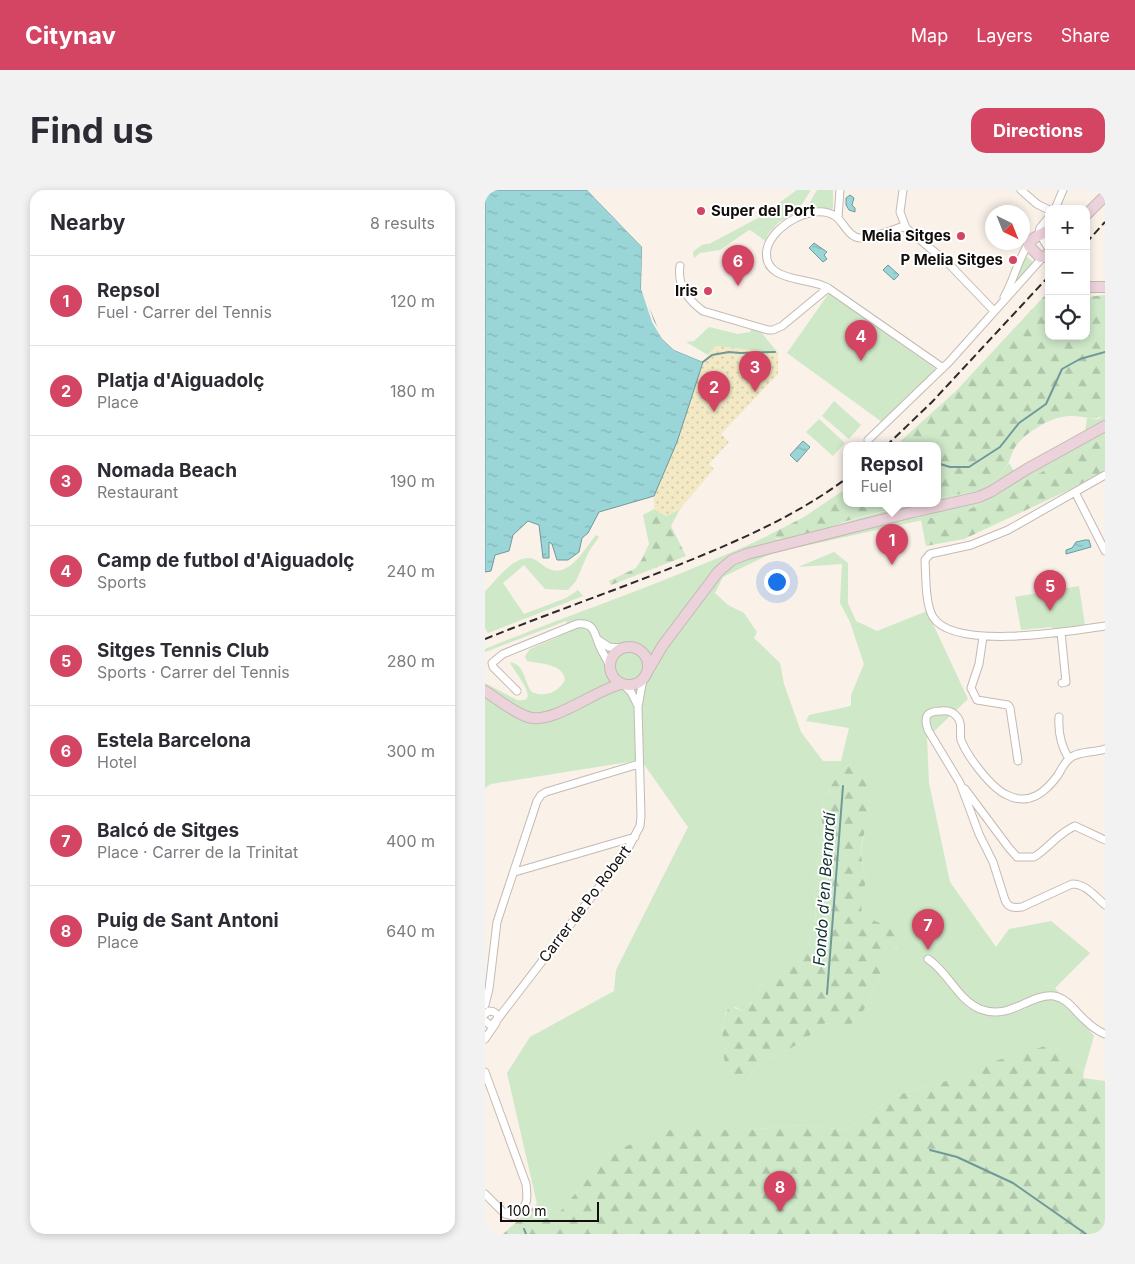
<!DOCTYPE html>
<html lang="en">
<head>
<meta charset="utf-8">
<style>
	body { margin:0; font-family:Inter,sans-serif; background:#f2f2f3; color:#2b2b33 }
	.controls { position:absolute; right:15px; top:15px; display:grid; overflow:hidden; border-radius:10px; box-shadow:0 2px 8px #0003 }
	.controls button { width:45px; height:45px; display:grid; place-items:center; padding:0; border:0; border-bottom:1px solid #e1e1e2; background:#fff; color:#2b2b33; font:25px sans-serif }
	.compass { position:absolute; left:500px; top:15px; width:45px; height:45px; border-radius:50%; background:#fff; box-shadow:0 2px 8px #0003; rotate:137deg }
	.scale { position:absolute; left:15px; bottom:12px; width:99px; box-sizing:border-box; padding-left:5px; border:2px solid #100d0b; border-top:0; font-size:14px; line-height:18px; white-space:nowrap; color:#100d0b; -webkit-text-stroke:4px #fff; paint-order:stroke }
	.you { position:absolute; left:291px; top:391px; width:18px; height:18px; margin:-12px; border:4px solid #fff; border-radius:50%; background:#1a73e8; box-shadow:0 0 0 8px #1a73e833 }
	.badge { display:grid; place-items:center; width:32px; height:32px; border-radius:50%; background:#d44463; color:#fff; font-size:16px; font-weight:700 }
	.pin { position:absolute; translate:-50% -41px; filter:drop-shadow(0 1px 2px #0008) }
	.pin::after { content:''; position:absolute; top:26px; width:18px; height:15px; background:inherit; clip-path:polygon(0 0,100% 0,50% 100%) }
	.popup { position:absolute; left:358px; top:252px; width:98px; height:65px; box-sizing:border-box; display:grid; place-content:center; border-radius:10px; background:#fff; filter:drop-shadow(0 1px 4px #0005); font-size:16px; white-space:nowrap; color:#7c7c81 }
	.popup b { font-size:19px; color:#2b2b33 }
	.popup::after { content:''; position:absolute; left:50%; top:100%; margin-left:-10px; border:10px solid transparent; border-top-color:#fff }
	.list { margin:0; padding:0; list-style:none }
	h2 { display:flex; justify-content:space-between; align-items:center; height:65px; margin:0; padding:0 20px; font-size:21px }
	h2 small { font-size:16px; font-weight:400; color:#7c7c81 }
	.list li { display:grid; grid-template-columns:32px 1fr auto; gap:15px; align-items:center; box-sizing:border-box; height:90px; padding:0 20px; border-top:1px solid #e1e1e2 }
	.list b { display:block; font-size:19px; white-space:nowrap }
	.list p { margin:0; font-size:16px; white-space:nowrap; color:#7c7c81 }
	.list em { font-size:16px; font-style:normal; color:#7c7c81 }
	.icon { flex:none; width:28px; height:28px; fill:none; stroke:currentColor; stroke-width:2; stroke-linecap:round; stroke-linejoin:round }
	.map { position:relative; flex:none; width:620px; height:1044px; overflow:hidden; border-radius:15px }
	header { display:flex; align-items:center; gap:30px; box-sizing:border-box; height:70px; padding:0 25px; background:#d44463; color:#fff }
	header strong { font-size:24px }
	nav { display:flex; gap:28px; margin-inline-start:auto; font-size:18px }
	.intro { display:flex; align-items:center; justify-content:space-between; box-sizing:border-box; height:120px; padding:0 30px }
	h1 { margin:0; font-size:35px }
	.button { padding:12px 22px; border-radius:15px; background:#d44463; color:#fff; font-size:18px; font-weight:700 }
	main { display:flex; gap:30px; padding:0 30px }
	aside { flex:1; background:#fff; border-radius:15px; box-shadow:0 2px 8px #0003 }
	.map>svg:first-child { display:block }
	.grass { fill:#cee8c8; fill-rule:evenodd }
	.forest { fill:url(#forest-firs) }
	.sand { fill:url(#sand-dots) }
	.park { fill:url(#park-tufts) }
	.water { fill:url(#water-ripples); stroke:#71999a }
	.pier { fill:#faf1e9 }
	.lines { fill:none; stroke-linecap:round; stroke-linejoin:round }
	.stream { stroke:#71999a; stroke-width:2 }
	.street-casing { stroke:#c4bab3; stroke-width:9 }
	.secondary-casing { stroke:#c4bab3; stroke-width:12 }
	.street { stroke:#fff; stroke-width:7 }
	.secondary { stroke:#ecd2da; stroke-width:10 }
	.rail { stroke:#2e2a27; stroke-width:2; stroke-dasharray:8 4; stroke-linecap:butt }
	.poi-dot { fill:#d44463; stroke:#fff; stroke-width:2 }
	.labels { text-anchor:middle; stroke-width:4; stroke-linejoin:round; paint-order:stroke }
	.poi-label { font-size:15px; font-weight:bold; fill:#100d0b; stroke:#fff; text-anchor:end }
	.street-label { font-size:15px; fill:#100d0b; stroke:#fff }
	.water-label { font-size:16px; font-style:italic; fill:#102f30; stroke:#fff }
</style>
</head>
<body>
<header>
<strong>Citynav</strong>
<nav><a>Map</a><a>Layers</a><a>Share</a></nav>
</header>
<div class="intro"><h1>Find us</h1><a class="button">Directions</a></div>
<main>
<aside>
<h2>Nearby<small>8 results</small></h2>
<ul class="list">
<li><span class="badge">1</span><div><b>Repsol</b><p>Fuel · Carrer del Tennis</p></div><em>120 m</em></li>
<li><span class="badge">2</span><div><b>Platja d'Aiguadolç</b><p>Place</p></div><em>180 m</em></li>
<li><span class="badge">3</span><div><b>Nomada Beach</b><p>Restaurant</p></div><em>190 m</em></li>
<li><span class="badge">4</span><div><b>Camp de futbol d'Aiguadolç</b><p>Sports</p></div><em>240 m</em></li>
<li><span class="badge">5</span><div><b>Sitges Tennis Club</b><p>Sports · Carrer del Tennis</p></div><em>280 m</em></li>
<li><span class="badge">6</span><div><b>Estela Barcelona</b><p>Hotel</p></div><em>300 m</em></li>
<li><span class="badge">7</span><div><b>Balcó de Sitges</b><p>Place · Carrer de la Trinitat</p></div><em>400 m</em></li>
<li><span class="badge">8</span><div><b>Puig de Sant Antoni</b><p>Place</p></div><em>640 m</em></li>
</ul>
</aside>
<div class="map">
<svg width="620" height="1044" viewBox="0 0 620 1044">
	<defs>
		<pattern id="forest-firs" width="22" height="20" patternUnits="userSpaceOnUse" patternTransform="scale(1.25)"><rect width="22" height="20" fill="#cee8c8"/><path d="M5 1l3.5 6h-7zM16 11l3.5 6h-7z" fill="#b0c6aa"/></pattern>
		<pattern id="sand-dots" width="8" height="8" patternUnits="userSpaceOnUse" patternTransform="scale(1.25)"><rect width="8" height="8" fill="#f3e9c4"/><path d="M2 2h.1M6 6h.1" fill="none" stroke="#cfc7a7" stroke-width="1.8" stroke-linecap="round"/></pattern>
		<pattern id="park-tufts" width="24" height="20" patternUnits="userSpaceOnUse" patternTransform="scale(1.25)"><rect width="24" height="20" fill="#cee8c8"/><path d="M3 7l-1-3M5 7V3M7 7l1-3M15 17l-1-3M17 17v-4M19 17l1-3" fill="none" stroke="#b0c6aa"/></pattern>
		<pattern id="water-ripples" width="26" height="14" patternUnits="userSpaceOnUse" patternTransform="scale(1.25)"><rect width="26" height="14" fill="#9ad5d7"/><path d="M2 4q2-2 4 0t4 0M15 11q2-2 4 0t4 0" fill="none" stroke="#84b6b7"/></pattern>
	</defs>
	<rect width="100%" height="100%" fill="#faf1e9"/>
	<!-- grass -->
	<path class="grass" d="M312,0H326L312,22L294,32L291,29L268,42L264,40L235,60L215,63L209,68L208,62C213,58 218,53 224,54L273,28Z
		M332,0H348V19L334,17L321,19Z
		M541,66L548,72L528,96Z
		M344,103L451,179L397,232L302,163Z
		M224,137L253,144L265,142L267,138L276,142L293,163L231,156L223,165L201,152L209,151Z
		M349,211L376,235L364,249L337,226Z
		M620,225V247L555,283L483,320L287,363L238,387L230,403L243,415L259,423L272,442L269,448L295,473L299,494L316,542L338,571H356L364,538L321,531L324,525L366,516V505L379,474L365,432L355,413L357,374L313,377L349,362L363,373V413L371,431L392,441L442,421L483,509L442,548L444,593L465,692L511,757L524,739L566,731L605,763L570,798L609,846L599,881L567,854L456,893L412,905L360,940L318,935L264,940L125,962L74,1023L52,1014L22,883L45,847L129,801L131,780L203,637L156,570L6,594L0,598V493L32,510C59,514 27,480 25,472C41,475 38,491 47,502C60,508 73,502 80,490C78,473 55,474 42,471L40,466L45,459L84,442L81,431L0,462V459C70,430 142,406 211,377C235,367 259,358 282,346L293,349L340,340L373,328L428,314H452V308C483,303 505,303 524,273L529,281L600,242L602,228L613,229ZM367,573L380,584L384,618L376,660L380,690L376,710L377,722L386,730L399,735L413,757L402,763L398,769V776C388,802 377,845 340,833L334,836L320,850L292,866L278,869L268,880L261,892L243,885L238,857L237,841L241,821L251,817L257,821L266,813L275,796L324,751C336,732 328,712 329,691C329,677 336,664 339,650C340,641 336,633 336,624C336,608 354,580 367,573Z
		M334,229L360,253L348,266L321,242Z
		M111,345L114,347L104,361L91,391L83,400L60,399L39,375L18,393L39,424L81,408L93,400L98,406L3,443L0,438V401C12,390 25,369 43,368C52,368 57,376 64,379C85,388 100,358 111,345Z
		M594,396L600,435L568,439L567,437L536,440L530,407Z"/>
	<!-- forest -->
	<path class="forest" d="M564,101V146H601V107L620,105V225C608,231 599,226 586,226C573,226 560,232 550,239C543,243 535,250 530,257C526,264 525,272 520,278C514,288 504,295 494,301L452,308V256H410L471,201Z
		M620,247V280L584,300L479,349L441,356L436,330L483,320L555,283Z
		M362,298V314H428C409,318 390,323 371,328C343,337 312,355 282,346L319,327Z
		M169,319L181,326L195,319L186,336L201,366L126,395L124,391L151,378L157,369L164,354L158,325Z
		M367,573L374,574C388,592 385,620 380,641C378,647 376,654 376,660C376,671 380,681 380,691C380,702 375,711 377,722C389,735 409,734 420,748C415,760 397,760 398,776C392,792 379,833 360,836C353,838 346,835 341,833L334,836L320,850L292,866L278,869L268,880L261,892L255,897L249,896C237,880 232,832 245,816L257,821L266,813L275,796L324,751C336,732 328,712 329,691C329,677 336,665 339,650C340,641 336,633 336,624C336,608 354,580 367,573Z
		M567,854L599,881L598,888L620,891V1044H18L52,1014L74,1023L125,962L185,940H264L318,935L360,940L412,905L456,893L500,874Z"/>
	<!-- sand -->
	<path class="sand" d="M231,156L293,163V184L236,244L244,252L224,274L229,279L195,319L181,326L169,319V306L192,252L218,172Z"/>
	<!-- park -->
	<path class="park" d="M291,29L294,32L283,44L280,51L268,42Z"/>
	<!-- water -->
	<path class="water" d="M0,0H102L157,57L156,99L177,149L189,160L218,172L192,252L169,306L114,322L103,343L97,348L94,362L83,370H72L67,354L64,352V368H58L54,335L43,331L28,345L24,361L10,365L6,381L0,382Z
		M365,5L369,8L367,15L370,18V22L364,20L361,15V8Z
		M329,53L342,62L339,65L342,69L338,72L324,58Z
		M403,75L414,85L409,90L398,80Z
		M318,251L325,257L312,272L305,265Z
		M600,350H604L606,357L581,364V360L587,358L591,352Z"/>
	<!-- pier -->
	<path class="pier" d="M102,0H106L159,56L158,98L169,131L179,147L191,158L219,170L218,172L189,160L177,149L167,132L156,99L157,57Z"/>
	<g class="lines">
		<!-- stream -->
		<path class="stream" d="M218,172L227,165L244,162L255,163L290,162
			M452,273L465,277H484L515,257L534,233L561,214L577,179L595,169L620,162
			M342,804L358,596
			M445,960L472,967L528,993L601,1044
			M39,1039L41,1044"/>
		<defs>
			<path id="street" d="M418,0L415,22L421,38L464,74L509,121
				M536,0L552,14L564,20
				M570,19L578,0
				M564,27L555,38L554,43L564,59
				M353,28L355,0
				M421,38L416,37C404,41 387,49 375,48C363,47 359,32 350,26C328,12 287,36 282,59C277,86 308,88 325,92C331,93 337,95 343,98L458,178
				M195,76C192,95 203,110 218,121L283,140H288L297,136L343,98
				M519,107C529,90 533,69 544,53
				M383,250L464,172L558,67
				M620,285L523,340L486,355L445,364L440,370C441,385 440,414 448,427C469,461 586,441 620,436
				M590,302L620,361
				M576,442L581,492L577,493
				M498,447L494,474L486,498L492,510L523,515L525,518L533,571
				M112,449L124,457L136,458
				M139,495L146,502L152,514
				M32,501L8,477L7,473L18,464L92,434C111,432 109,445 115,457C118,464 122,469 124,475
				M574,527C573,542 576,556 584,569
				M620,559C609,563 592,561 584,569C579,573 576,580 573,585C560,603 544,616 522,605C506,598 482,566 476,550C474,542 478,535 473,528C469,522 463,520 456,521C442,521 438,526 443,540L475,593L494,644L508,672L520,710C523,718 529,718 537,717L587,694C601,694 610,706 620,715
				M480,599L524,658L532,667H549C564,658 573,643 590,636L620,650
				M30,682L150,647
				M443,769C464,783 472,809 495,819C525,831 545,803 569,806C583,808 591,823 601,831C607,837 613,841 620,844
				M0,815L4,799L12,732L52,611L56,605L61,602L154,574
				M0,824L4,821C10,821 12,823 13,828L8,834L5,835L0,831
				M12,830L141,662L155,636L156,626L153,517L158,489
				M0,849L11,833
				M0,882L41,994C43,1010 43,1017 29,1026L20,1024L0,1004"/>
			<path id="secondary" d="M601,25L620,6
				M564,40L549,48L544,53V56L555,67H560L564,62
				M601,97H620
				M125 476a19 19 0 1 1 38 0a19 19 0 1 1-38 0Z
				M162,482L178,455L233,382L247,370L262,364L428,322L494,307L507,301L542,279L620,236
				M0,501C14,510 28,522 43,527C68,535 110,500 136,494"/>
		</defs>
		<!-- street casing -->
		<use href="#street" class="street-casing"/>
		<!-- secondary casing -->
		<use href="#secondary" class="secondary-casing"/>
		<!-- street -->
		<use href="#street" class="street"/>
		<!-- secondary -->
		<use href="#secondary" class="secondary"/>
		<!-- rail -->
		<path class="rail" d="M601,53L620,32
			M401,256L447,212L564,86
			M0,449C65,423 131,400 196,374C255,350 311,326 362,288"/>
	</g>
	<!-- markers -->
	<g class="poi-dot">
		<circle cx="216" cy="21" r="5"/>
		<circle cx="476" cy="46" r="5"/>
		<circle cx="528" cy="70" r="5"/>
		<circle cx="223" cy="101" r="5"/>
	</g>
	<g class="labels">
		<!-- poi labels -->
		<g class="poi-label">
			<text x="226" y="26" text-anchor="start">Super del Port</text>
			<text x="466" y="51">Melia Sitges</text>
			<text x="518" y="75">P Melia Sitges</text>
			<text x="213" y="106">Iris</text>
		</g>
		<!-- street labels -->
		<g class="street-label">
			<text transform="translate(100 714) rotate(-53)" y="5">Carrer de Po Robert</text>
		</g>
		<!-- water labels -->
		<g class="water-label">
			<text transform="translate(339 699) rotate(-86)" y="6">Fondo d'en Bernardí</text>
		</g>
	</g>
</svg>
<div class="controls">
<button>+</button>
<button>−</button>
<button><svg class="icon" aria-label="locate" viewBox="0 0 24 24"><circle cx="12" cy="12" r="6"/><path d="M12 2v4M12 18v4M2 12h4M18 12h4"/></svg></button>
</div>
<svg class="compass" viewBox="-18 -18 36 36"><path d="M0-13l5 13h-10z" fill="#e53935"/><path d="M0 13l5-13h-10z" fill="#7c7c81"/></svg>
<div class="scale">100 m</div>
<div class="you"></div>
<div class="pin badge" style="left:407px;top:375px">1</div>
<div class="popup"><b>Repsol</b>Fuel</div>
<div class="pin badge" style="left:229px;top:222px">2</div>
<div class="pin badge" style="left:270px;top:202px">3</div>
<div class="pin badge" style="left:376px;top:171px">4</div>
<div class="pin badge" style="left:565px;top:421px">5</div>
<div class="pin badge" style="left:253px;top:96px">6</div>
<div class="pin badge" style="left:443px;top:760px">7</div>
<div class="pin badge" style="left:295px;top:1022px">8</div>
</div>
</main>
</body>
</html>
